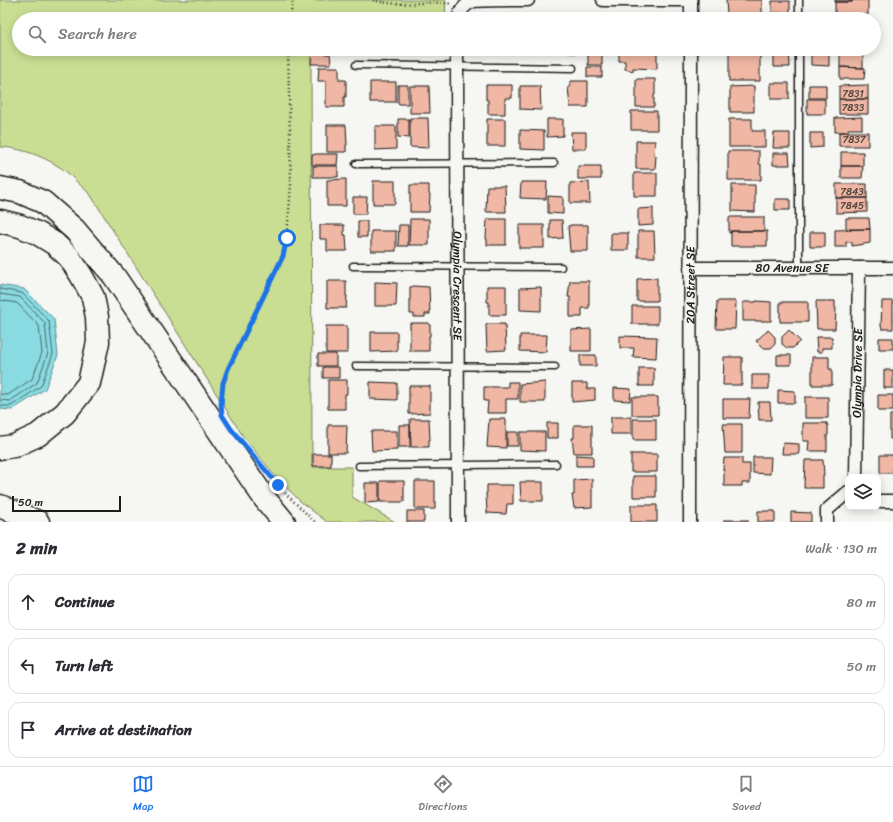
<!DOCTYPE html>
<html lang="en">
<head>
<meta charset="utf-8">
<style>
	body { margin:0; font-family:Sriracha,sans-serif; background:#f2f2f3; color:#2b2b33 }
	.controls { position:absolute; right:12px; bottom:12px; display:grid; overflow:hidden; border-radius:8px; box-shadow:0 2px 10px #0003 }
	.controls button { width:36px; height:36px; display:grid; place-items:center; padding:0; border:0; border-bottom:1px solid #e1e1e2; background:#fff; color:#2b2b33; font:20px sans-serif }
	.scale { position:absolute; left:12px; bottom:10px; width:109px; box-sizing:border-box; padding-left:4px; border:2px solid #1c1c1c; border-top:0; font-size:11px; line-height:14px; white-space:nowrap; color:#1c1c1c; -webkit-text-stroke:3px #f6f6f2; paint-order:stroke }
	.stop { position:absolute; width:12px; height:12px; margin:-9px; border:3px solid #1a73e8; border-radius:50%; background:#fff }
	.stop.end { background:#1a73e8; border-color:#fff; box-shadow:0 1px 4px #0008 }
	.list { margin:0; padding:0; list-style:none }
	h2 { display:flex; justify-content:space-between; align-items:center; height:52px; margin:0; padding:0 16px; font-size:17px }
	h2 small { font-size:13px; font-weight:400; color:#7c7c81 }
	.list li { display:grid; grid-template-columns:26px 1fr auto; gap:12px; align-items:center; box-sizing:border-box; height:56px; margin:0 8px 8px; padding:0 8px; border:1px solid #e1e1e2; border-radius:12px }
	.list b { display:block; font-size:15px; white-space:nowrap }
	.list em { font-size:13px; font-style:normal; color:#7c7c81 }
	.icon { flex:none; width:22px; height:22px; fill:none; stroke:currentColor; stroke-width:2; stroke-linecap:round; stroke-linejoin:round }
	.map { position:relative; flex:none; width:893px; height:522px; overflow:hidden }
	.search { position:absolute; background:#fff; box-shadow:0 2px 10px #0003; left:12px; right:12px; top:12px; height:44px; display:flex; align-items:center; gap:10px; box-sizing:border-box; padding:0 14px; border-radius:22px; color:#7c7c81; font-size:15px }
	.sheet { height:244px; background:#fff }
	nav { display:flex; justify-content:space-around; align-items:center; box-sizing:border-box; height:56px; border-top:1px solid #e1e1e2; background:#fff; font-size:11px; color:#7c7c81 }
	nav a { display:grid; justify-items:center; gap:2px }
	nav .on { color:#1a73e8 }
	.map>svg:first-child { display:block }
	.green { fill:#cade93; stroke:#737d58 }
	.water { fill:#89dbe1; stroke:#5d8f92 }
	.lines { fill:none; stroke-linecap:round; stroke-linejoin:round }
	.shore { stroke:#48686b; stroke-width:1 }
	.building { fill:#efb7a4; stroke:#1c1c1c }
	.service-casing { stroke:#1c1c1c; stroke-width:9 }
	.minor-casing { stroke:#1c1c1c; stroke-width:15 }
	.motorway-casing { stroke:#1c1c1c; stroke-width:25 }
	.path { stroke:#1c1c1c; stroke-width:2.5; stroke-dasharray:1 3; stroke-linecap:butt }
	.service { stroke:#f6f6f2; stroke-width:6 }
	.minor { stroke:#f6f6f2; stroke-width:12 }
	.motorway { stroke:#f6f6f2; stroke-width:22 }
	.route { stroke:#1a73e8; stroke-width:5 }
	.labels { text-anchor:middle; stroke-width:3.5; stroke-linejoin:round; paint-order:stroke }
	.number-label { font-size:10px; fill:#51433e }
	.street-label { font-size:12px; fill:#1c1c1c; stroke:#f6f6f2 }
</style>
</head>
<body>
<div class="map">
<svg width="893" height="522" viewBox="0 0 893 522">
	<rect width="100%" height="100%" fill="#f6f6f2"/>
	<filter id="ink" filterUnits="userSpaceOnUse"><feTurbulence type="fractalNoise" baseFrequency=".025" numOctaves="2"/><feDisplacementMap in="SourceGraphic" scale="8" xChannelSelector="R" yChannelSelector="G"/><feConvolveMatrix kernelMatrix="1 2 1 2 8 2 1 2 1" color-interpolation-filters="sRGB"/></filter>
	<g filter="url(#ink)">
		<!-- green -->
		<path class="green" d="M0,0H446L445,16L311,15V19H19V49H311L312,467H352V497L395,522H327L301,502L275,476L243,436L90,194C83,188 76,181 69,174C51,159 24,148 0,147Z"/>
		<!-- water -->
		<path class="water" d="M0,285L24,289L54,319L58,355L45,389L12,410L0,409Z"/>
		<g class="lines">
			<!-- shore -->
			<path class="shore" d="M0,289L22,293L49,321L53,354L41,386L11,406H0
				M0,294L20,297L45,323L48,353L37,383L10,401L0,400
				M0,300L17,303L39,326L42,353L32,379L8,395L0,394"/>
		</g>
		<!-- building -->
		<path class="building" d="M726,0H762V14L727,15Z
			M835,0H852V2H835Z
			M852,0H868V15H835V2H852Z
			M772,1H790V13H772Z
			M810,16L823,17V19H810Z
			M728,18H764V19H728Z
			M836,18L866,19H836Z
			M312,49L325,50V54H330L331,64H311Z
			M327,49H346V52H327Z
			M375,49H396V50H375Z
			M569,49H588V53H569Z
			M633,49H657V69L633,68V71L625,69V61H619V51H633Z
			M789,50L790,67H774V51Z
			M811,51H829V66L811,65Z
			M729,52H760V81H729Z
			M840,53H863V68L840,67Z
			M588,54H602V65H588Z
			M319,67H339V80H346V97H344V107H326V81H318Z
			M587,67H602V77H587Z
			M840,67L865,68L864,79H840Z
			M636,79H655V95H654V107H636Z
			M570,81H588V107H570L568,87H570Z
			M370,82H396V102H370Z
			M771,83H789V99H771Z
			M398,85H408V104H398Z
			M486,85H512V98H505V114H488V100H486Z
			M809,85H826V98H809Z
			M868,85V99H839V86Z
			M410,86H429L430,113H410Z
			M520,86H540L541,110L520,109Z
			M754,86V112H730V87Z
			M807,99H825V114H807Z
			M839,99H868V114H839Z
			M631,111H657V130H631Z
			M862,117V129H848V132H835V118Z
			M410,118H428L429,148L410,147Z
			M398,119H409V138L398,137Z
			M487,119H505V146H487Z
			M547,119H563V136L547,137Z
			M729,119H752V131H765V147H729Z
			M327,125H346L347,145H346V152H327Z
			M375,126H396V149L375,150Z
			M520,130L544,131V150L520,149Z
			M571,132H586V149H572Z
			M839,132H868V146H839Z
			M774,133H790V148H773Z
			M810,133H823V147L810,148Z
			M636,141H655L654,156H656L655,169H636Z
			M728,151H759V164H761V180H728Z
			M841,152H863V166H841Z
			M773,153H789L790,165H773Z
			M316,154H338L337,165H312V155Z
			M313,166H338V177H313Z
			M578,166H601V179H578Z
			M841,166H863L862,178H841Z
			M634,173H657V196H634Z
			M346,179V206H327V180Z
			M373,181H395V204H373Z
			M521,182H547L546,199L520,198Z
			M589,182L590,203H570V183Z
			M836,184H867V198H836Z
			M410,185H429V194H430L429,212H410Z
			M732,185H755V212L732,211Z
			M487,186H505L506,212H487L486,211Z
			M548,196L563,197V214L548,213Z
			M353,197H367L366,214H353Z
			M836,198H867V212L836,213Z
			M775,199H790V210H775Z
			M653,208V225L638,226V209Z
			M729,217H764V231H731V233H729Z
			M846,218H869L870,229H846Z
			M410,219H429V245H409Z
			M487,219H506V245H487V239H486Z
			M550,220H562L563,238L550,239Z
			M358,221H367V237H358Z
			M320,225H344V235H346L347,251H327V239H320Z
			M399,225H408V246H398Z
			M519,225H544V248H519Z
			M570,225H588V251H570L568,226H570Z
			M870,229V243L852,246V242H846V247H835V230Z
			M371,231H396V251H371Z
			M638,231H654L655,257H638Z
			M731,231H767V246H731Z
			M810,232H825V247H810Z
			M611,233H628V250H611Z
			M657,278V301H637V279Z
			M327,281H346V296H347L346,308H327Z
			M570,281H589V308H582V317H570V297H568Z
			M375,282L397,283L396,306H375Z
			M413,286L429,287L430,314H425V317H414V314H410V287H412Z
			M487,286H506V315H489V302H487Z
			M541,287V311L520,310V288Z
			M717,301H736L735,329H717L716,327Z
			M756,301L771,302V321H743V302H756Z
			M816,301H835V308H836L835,329H817Z
			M882,301H893V329H882V327H881Z
			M780,302H808V322H780Z
			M632,306H658V324H632Z
			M410,323H429V325H430V336H429V351H410Z
			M487,324H505L506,350L487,351L486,325Z
			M326,326H347V353H326Z
			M591,329V351H571V330Z
			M768,330L775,337V344L771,348H763L756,341Z
			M789,330L800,341L793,348H787L782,344V337Z
			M371,332H397V351L371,352Z
			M520,335H547L546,352L520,351Z
			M620,336L657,337L656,358L633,357L634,348H620Z
			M816,337H832V348H822V352H817Z
			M879,338H893V349H879Z
			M318,354H336V366H318Z
			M580,355H596V366H580Z
			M777,355H791V365H777Z
			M724,357H742V385H723Z
			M812,357H829V369H832V385H812Z
			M323,367H339V378H323Z
			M639,368H654V386H639Z
			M884,370H893V388H884Z
			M752,375H769V389H752Z
			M328,380H347V394H345V409H328Z
			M370,382L397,383V400L370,399Z
			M508,382H518V399H506V413H487L488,401H484V387H508Z
			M545,382V402H520V384Z
			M572,383H587V389H595V400L572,402Z
			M409,386H430V413L409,414Z
			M614,388L631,389L630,401L614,400Z
			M778,390L795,391V403H778Z
			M878,395H893V411H878Z
			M632,397H658V415H632Z
			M805,397H828V418H805Z
			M723,399H750L749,418H723Z
			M758,402H770L771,420H759Z
			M890,415H893V439H890Z
			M611,417H631V434H611Z
			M410,419H429L430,440H429V447H411Z
			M489,419H506V448L487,447Z
			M633,419H656V440H633Z
			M547,423H558V438H547Z
			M803,423H827V425H828V435H827V451H808L809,441H803Z
			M723,424H742V453H725Z
			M328,425H346L347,427L346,453H328Z
			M399,425H410V447H399Z
			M574,425H592V453H574L572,438H574Z
			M371,431H397V450L372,451Z
			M507,432H518V446H507Z
			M520,432H545V451L520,450Z
			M783,443L799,444V454H782Z
			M313,454H331V466H313Z
			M631,454H657V472H631Z
			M576,455L593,456V466H576Z
			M880,455H893V473H880Z
			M753,457H771L770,474L753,473Z
			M724,458H742V464H750V483H742V486H724V470H723Z
			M805,460H823L824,475H823V488H804Z
			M633,476H656V497H633Z
			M592,479V507L574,508L572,495H574V480Z
			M380,481H404V502H380Z
			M415,481H435V509H415Z
			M520,482H543V501H521Z
			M365,483H379V502L365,503Z
			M487,485H513V504H507L506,514L487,513L486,493H487Z
			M631,505H657V522H631Z
			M407,511H424V522H407Z
			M758,511H775V522H758Z
			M791,512L811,513V522H791Z
			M724,520H748V522H724Z"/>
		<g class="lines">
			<defs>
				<path id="service" d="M799,0V19
					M799,49V268
					M356,65L573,68
					M356,164L554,163
					M353,266L561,267
					M356,366L555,367
					M359,466L556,464"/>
				<g id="minor">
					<path d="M603,0H691"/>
					<path d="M458,19C460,11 465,4 474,1C486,0 515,0 528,0"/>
					<path d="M691,19V0"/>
					<path id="s1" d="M457,49L458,522"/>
					<path id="s2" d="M690,268H893"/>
					<path id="s3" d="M856,477L859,268"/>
					<path d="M878,501H893"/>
					<path id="s4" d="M690,522L691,49"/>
					<path d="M827,522V510L848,492"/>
				</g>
				<path id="motorway" d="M0,188L20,192L43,202L75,230L114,276L265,499L284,522
					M0,221L20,226L37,233L55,244L69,257L81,275L93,297L97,317L98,342L89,383L65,413L38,435L14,446L0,448
					M0,506L38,522"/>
			</defs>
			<!-- service casing -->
			<use href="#service" class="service-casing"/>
			<!-- minor casing -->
			<use href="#minor" class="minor-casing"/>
			<!-- motorway casing -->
			<use href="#motorway" class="motorway-casing"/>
			<!-- path -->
			<path class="path" d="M373,0C399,8 426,0 452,4
				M290,19L293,0
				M221,403L223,383L228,369L283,257L287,238L291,184L288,49
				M285,493L315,522"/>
			<!-- service -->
			<use href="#service" class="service"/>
			<!-- minor -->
			<use href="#minor" class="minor"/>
			<!-- motorway -->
			<use href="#motorway" class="motorway"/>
		</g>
	</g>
	<g class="lines" filter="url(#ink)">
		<!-- route -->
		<path class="route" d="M278,485L231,429L222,415L221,404L223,383L228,369L283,256L287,238"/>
	</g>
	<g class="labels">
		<!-- number labels -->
		<g class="number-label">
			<text x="853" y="97">7831</text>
			<text x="853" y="111">7833</text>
			<text x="854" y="143">7837</text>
			<text x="852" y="195">7843</text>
			<text x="852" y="209">7845</text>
		</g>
		<!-- street labels -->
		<g class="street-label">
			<text dy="4" stroke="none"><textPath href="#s2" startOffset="102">80 Avenue SE</textPath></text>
			<text dy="4" stroke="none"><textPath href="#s1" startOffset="237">Olympia Crescent SE</textPath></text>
			<text dy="4" stroke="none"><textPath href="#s4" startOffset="237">20A Street SE</textPath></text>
			<text dy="4" stroke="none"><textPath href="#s3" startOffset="104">Olympia Drive SE</textPath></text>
		</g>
	</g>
</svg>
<div class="controls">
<button><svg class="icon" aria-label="layers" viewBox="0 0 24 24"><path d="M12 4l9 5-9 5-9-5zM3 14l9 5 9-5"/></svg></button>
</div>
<div class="scale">50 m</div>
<div class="stop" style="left:287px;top:238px"></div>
<div class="stop end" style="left:278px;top:485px"></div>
<div class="search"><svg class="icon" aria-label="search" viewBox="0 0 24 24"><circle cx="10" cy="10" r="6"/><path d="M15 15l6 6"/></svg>Search here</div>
</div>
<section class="sheet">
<h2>2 min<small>Walk · 130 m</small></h2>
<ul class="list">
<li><svg class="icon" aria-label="ahead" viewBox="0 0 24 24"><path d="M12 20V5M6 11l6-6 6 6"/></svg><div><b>Continue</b></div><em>80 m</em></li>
<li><svg class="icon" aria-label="left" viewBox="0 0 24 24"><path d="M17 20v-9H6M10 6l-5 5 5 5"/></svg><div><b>Turn left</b></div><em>50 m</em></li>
<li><svg class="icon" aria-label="arrive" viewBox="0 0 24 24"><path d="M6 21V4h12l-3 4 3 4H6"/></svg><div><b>Arrive at destination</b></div></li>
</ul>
</section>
<nav>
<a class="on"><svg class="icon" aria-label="map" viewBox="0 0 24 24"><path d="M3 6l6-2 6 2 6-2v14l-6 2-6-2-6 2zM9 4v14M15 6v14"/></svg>Map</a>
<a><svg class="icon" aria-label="directions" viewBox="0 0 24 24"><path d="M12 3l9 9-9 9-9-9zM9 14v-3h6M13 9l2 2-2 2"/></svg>Directions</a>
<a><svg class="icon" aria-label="saved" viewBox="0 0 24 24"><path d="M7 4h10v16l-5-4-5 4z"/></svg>Saved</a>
</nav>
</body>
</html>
